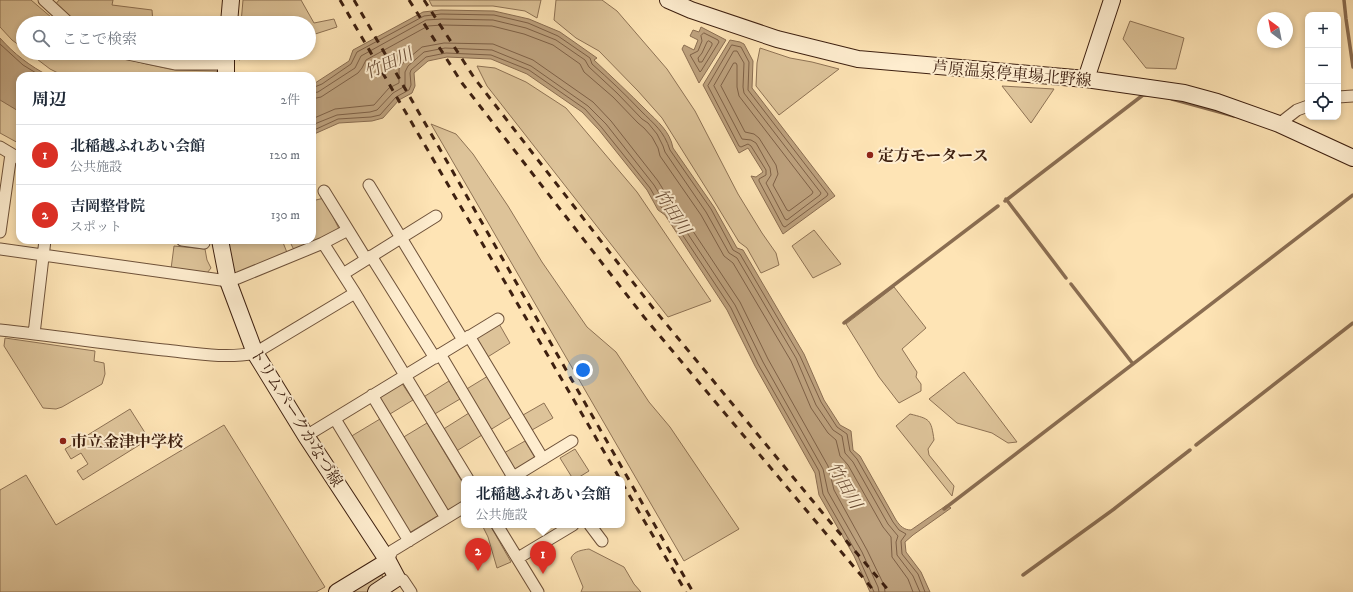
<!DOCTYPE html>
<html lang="ja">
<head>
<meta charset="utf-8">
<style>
	body { margin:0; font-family:"IM FELL DW Pica","Noto Serif JP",serif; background:#f6f6f7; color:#1f2937 }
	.controls { position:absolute; right:12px; top:12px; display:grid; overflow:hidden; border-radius:8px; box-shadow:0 2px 6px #0003 }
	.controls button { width:36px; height:36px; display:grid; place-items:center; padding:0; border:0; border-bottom:1px solid #e0e1e3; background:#fff; color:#1f2937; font:20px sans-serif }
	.compass { position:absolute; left:1257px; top:12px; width:36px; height:36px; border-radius:50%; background:#fff; box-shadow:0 2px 6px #0003; rotate:328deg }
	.you { position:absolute; left:583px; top:370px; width:14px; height:14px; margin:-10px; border:3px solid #fff; border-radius:50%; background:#1a73e8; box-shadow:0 0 0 6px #1a73e833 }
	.badge { display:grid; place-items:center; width:26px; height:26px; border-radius:50%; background:#d93025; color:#fff; font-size:13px; font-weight:700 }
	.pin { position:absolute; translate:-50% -33px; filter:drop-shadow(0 1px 2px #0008) }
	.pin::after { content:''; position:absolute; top:21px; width:14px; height:12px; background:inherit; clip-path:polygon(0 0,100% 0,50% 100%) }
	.popup { position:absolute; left:461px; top:476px; width:164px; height:52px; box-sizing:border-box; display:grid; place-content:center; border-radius:8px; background:#fff; filter:drop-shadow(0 1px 3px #0005); font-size:13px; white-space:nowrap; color:#747a83 }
	.popup b { font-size:15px; color:#1f2937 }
	.popup::after { content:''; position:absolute; left:50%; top:100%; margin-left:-8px; border:8px solid transparent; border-top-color:#fff }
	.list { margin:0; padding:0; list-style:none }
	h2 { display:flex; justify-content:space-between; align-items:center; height:52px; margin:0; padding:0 16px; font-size:17px }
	h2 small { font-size:13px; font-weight:400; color:#747a83 }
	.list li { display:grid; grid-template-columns:26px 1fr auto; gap:12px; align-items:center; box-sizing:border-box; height:60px; padding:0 16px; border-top:1px solid #e0e1e3 }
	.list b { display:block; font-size:15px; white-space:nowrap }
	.list p { margin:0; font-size:13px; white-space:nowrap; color:#747a83 }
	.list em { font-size:13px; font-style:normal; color:#747a83 }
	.icon { flex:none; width:22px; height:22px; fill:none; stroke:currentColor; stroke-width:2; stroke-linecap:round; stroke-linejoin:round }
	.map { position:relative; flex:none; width:1353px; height:592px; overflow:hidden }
	.search { position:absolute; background:#fff; box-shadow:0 2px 6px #0003; left:16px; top:16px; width:300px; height:44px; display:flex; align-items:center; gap:10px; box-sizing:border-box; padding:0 14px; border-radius:22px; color:#747a83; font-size:15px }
	.panel { position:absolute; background:#fff; box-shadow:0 2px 6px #0003; left:16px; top:72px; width:300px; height:172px; border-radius:12px }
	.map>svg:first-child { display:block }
	.green { fill:#ddc399; stroke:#8e7254 }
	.water { fill:#bda17d; stroke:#8a6d51 }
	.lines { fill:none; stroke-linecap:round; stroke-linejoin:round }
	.shore { stroke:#7e6046; stroke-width:1 }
	.stream { stroke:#8a6d51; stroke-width:3.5 }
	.street-casing { stroke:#6e5139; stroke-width:13 }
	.secondary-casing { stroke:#3e2010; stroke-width:18 }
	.street { stroke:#feedcf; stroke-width:11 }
	.secondary { stroke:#feedcf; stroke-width:16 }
	.rail { stroke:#3e2010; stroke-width:3; stroke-dasharray:7 7; stroke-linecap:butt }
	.poi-dot { fill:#8f2418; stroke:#feedcf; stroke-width:1.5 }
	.labels { text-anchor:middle; stroke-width:4; stroke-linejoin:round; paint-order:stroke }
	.street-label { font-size:16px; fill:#3e2010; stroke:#feedcf }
	.poi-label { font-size:16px; font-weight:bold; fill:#3e2010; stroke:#feedcf; text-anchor:start }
	.water-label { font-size:17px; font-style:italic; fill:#6a4d36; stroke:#feedcf }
</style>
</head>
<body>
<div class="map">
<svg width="1353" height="592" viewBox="0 0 1353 592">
	<rect width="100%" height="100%" fill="#fee4b5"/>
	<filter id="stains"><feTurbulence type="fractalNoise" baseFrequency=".005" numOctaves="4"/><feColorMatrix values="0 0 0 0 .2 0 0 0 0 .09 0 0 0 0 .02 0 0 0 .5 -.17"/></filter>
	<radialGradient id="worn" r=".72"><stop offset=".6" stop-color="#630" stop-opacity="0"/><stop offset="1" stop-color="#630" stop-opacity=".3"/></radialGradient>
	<!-- green -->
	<path class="green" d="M0,0H31L58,23H23V48L12,40L0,27Z
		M59,0H113L112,5L152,10L153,23H75L55,5Z
		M243,0H301L314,23L334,19L337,27L309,36V23H241Z
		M429,0H541L537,18L525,11L493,6H432Z
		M556,0H602L617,11L667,69L695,111L738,194L762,233L776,253L779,265L761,273L747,248L739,242L711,196L662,118L638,91L599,51L576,38L554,20Z
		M1130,21L1184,38L1176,69L1146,68L1123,39Z
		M760,48L790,58L812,62L839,69L779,115L756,86L757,63Z
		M29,53H105L146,64L174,70L217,71V76H64L50,69Z
		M138,53C159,53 180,55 201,54L196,61L172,60Z
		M240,53H260L239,60Z
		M477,66L495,68L526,82L566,108L637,192L711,301L668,317L487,86Z
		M1002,86L1054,89L1031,123Z
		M0,95L20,103V144L0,133Z
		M431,124L456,134L473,154L508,206L542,262L587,327L616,352L649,402L670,427L739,529L684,561Z
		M324,198L340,231L294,250L289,240H312V201Z
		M814,230L841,264L813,278L792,246Z
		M229,240H282L288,255L235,274L229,252Z
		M174,246L205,249L207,260L211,268L207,273L171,269Z
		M894,287L926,328L902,349L917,372L916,377L921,384V391L899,403L879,377L846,324Z
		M498,322L510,343L486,358L473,338Z
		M5,338L95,351L94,361L104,363L105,374L102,384L62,407L56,409L43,408L4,346Z
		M964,372L1017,442L1008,443L992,433L957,423L929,399Z
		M488,376L513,416L490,430L465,390Z
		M449,381L460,399L433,415L422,398Z
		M401,382L413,400L390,414L379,396Z
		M544,403L553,418L532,430L523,415Z
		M130,409L149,439L83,480L77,471L88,464L81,453L71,459L65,449Z
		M469,413L482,435L455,452L442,430Z
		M910,414C930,419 931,419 934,440L928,449L929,455L954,486L952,496L896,426Z
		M380,419L439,515L409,533L350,437Z
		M427,423L464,485V501L447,511L402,438Z
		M224,425L325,587L316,592H0V490L26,475L56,525Z
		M525,441L535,458L514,471L504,453Z
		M575,449L589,471L576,479H573L560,458Z
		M482,525H490L511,562L497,568L488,537Z
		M589,549L624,567L634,584L641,592H581L583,587L571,558C574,551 582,550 589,549Z
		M380,570L383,578L381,582L370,592H344Z"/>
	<!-- water -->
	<path class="water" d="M441,10L494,11L529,19L560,32L597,58L594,60C612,77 629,93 646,110C657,121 670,131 673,148L714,207L737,248L743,250L804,354L824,400L840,425L851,431L853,450L860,456L896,520C900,526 904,530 911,530L947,505L951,508L913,535L905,542L906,552L921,572L930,592H870L854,556L819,495L815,473L755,366L727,310L665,215L658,210L647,190L599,130L582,112L527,74L491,59L447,57L428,61L414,73L415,86L412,93L399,100L383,118L372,121L339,123L312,135V85L349,61L353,50L423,12Z
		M701,27L726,40L699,83L682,49L684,45L694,50L698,40L690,36L693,30L699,32Z
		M0,38C14,54 30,66 49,76H20V112L0,100Z
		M730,40L740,42L744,44L753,61L752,88L835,196L783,234L751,176L756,177L763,172L748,148L739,153L703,85Z"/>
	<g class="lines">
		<!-- shore -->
		<path class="shore" d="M704,33L718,40L719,42L701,71L700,72L690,55L698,51L702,41L701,36Z
			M709,41L712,43V45L702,62H699L698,58L702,53L707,42Z
			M0,44L23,65L41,76
			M732,45L741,47L749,62L748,90L828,194L827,196L785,227L783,226L759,181V179L766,175V170L751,146L748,144L741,147L739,146L708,86Z
			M734,51H737L744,63L743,87L744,93L821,193L820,195L787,220L785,219L766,183L771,175L770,168L756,143L751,140L742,139L714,86Z
			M734,63H736L737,65V87L739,96L813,192L812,194L789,211L787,210L773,185L778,174L776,165L759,138L754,134L745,132L721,86Z
			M312,88L322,84L351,64L357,52L424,16L441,14L494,15L528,23L558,36L590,58L592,64C609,79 625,94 641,111C654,124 664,131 670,150L711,209L733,250L740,254L800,356L821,402L837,427L847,434L850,451L857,459L893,522L899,530L906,534L901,541L902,554L918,574L925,592
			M312,93L318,92L355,68L361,56L426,20L442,19L493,20L526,28L556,40L585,60L589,67L617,93L642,119L648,123L657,134L663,146L665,152L706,212L729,253L737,258L796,358L816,405L833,430L842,436L845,453L853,462L888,524L898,536L896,542L897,555L913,576L920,592
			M312,99L321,97L358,73L362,68L366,60L428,26L442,25L492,26L524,34L553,45L580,64L584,72L613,97L638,123L644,128L652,137L658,148L660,156L701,215L724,256L733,263L791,361L811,408L828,433L836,440L840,456L848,465L883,527L891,537L892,557L908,579L913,592
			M312,119L335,109L374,105L389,88L399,83V69L404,62L422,47L444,43L493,44L533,60L593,102L611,121L658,181L669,199L677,207L740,302L768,359L828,466L834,490L867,550L884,585L885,592
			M312,125L337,115L370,112L377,110L393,93L405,86V72L408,66L424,52L445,48L492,50L531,66L588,106L606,124L654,185L665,203L672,210L735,305L763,362L823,469L828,492L862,552L878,587L879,592
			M312,131L338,119L371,117L380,115L396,97L409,90L411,85L410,73L411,70L426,57L446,53L491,55L529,70L585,109L602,128L650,188L661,207L668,213L731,308L758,364L819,471L823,494L857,554L874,592"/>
		<!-- stream -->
		<path class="stream" d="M1344,0L1346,19L1353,67
			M1172,99L1234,116
			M1006,199L1066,278
			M1005,201L1143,95H1146
			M1071,284L1133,364
			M844,323L998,206
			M1196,445L1353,323
			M944,509L1353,195
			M1023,575L1114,509L1190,450"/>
		<defs>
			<path id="street" d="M44,0L69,23
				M123,53L176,64H226
				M1338,97L1353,96
				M1279,124L1297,110L1308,106
				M0,147L20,159
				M369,185L463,340
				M324,191L366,259
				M0,232L11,154
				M182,240L204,243
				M323,243L348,230
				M0,249L228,281L238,278L323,243L355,293
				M371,256L435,358
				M343,274L436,216
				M0,330C55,336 109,344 164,350C194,353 225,359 255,353L355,293L468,479
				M34,334L45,240
				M469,336L543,459
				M440,354L513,477
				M372,395L446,518
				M335,419L409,541
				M306,436L498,319
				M510,479L572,441
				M497,525L538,592
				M590,525L602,541
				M518,558L573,525
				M388,561L392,551L464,507
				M397,578L403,580L411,592"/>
			<path id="secondary" d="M668,0L691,10L777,39L858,59L1086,79L1184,93L1217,102L1279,124L1353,158
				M229,23L231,0
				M226,76V53
				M1086,79L1112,0
				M220,240L228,281L255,353L306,436L388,561L397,578L376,592
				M337,592L388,561"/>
		</defs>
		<!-- street casing -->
		<use href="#street" class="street-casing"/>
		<!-- secondary casing -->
		<use href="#secondary" class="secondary-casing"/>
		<!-- street -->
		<use href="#street" class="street"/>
		<!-- secondary -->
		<use href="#secondary" class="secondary"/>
		<!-- rail -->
		<path class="rail" d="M340,0L620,479
			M354,0L437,144L693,592
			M409,0L462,83L644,317L875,592
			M424,0L475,79L653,308L831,523L890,592
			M622,483L686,592"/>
	</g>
	<!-- markers -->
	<g class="poi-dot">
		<circle cx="870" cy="155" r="4"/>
		<circle cx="63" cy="441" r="4"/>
	</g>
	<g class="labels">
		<!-- street labels -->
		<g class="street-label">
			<text transform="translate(1012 73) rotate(5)" y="6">芦原温泉停車場北野線</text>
			<text transform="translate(297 417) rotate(58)" y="6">トリムパークかなづ線</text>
		</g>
		<!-- poi labels -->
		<g class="poi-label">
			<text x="878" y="161">定方モータース</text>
			<text x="71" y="447">市立金津中学校</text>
		</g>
		<!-- water labels -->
		<g class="water-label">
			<text transform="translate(388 63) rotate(-24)" y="6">竹田川</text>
			<text transform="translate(673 211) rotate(57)" y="6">竹田川</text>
			<text transform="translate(845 485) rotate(60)" y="6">竹田川</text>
		</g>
	</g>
	<rect width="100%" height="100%" filter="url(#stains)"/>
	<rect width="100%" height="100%" fill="url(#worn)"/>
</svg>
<div class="controls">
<button>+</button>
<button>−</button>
<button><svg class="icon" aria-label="locate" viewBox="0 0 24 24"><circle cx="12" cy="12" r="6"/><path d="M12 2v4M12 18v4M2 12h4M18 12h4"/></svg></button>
</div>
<svg class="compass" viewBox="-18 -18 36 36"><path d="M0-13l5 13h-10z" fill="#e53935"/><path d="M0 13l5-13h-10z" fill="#747a83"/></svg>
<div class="you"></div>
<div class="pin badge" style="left:543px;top:574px">1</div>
<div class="popup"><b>北稲越ふれあい会館</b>公共施設</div>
<div class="pin badge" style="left:478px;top:571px">2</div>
<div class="search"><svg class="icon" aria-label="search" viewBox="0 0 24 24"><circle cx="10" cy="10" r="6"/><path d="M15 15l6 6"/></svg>ここで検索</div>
<section class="panel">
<h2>周辺<small>2件</small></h2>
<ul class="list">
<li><span class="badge">1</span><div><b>北稲越ふれあい会館</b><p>公共施設</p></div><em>120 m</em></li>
<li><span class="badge">2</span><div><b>吉岡整骨院</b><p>スポット</p></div><em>130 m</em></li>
</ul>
</section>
</div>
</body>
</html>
